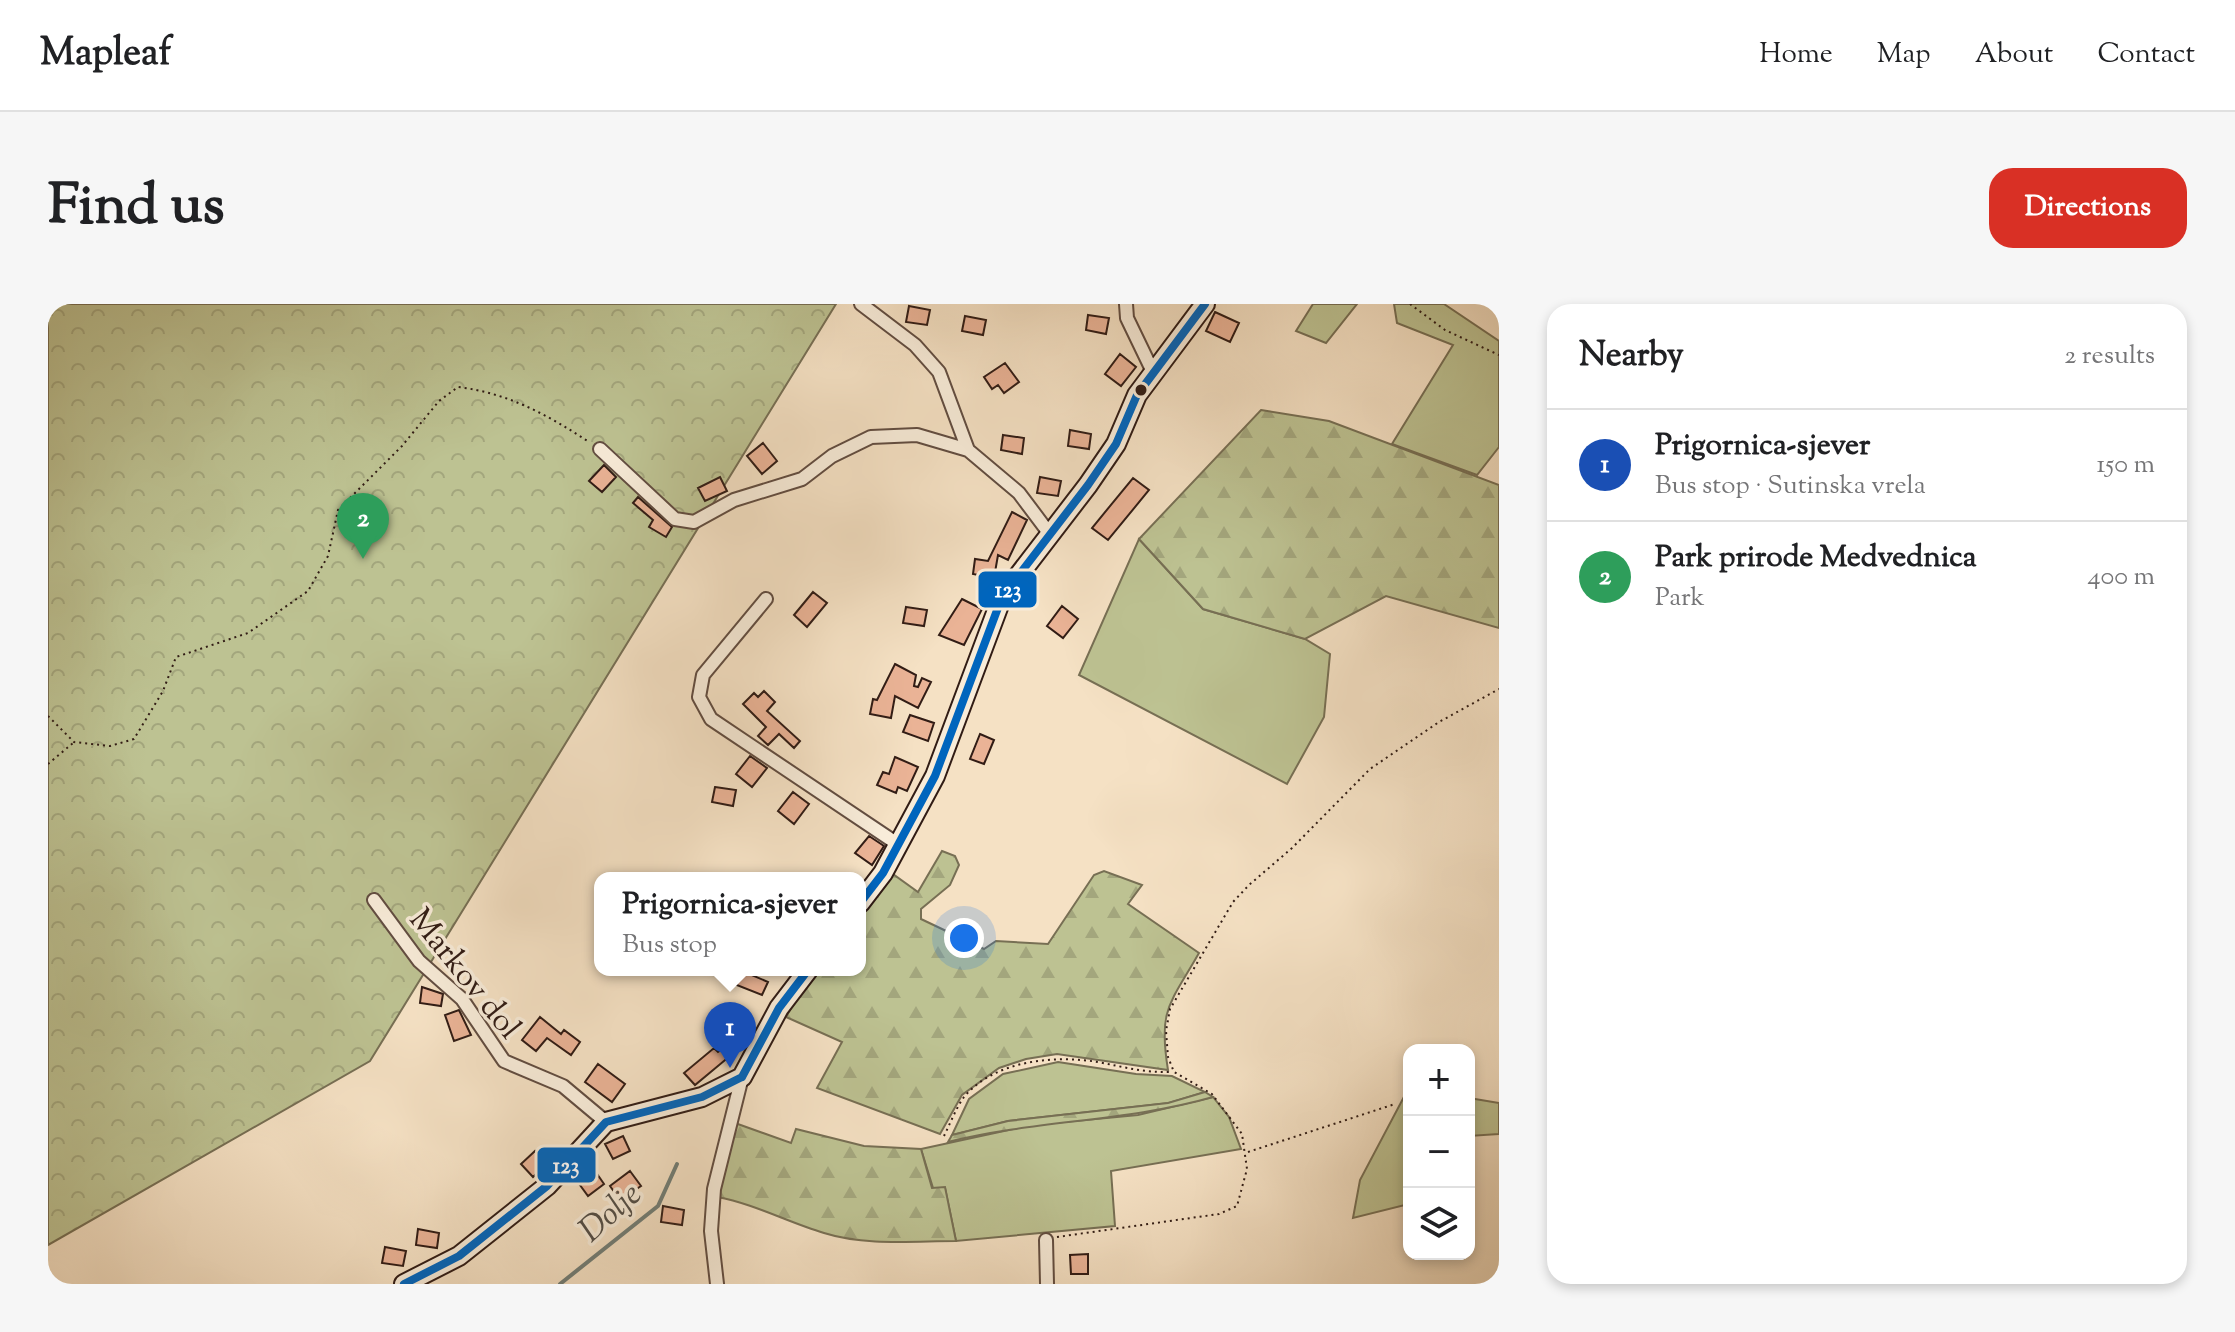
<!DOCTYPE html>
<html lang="en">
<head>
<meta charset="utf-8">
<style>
	body { margin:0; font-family:"Sorts Mill Goudy",serif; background:#f6f6f6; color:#202124 }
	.controls { position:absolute; right:24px; bottom:24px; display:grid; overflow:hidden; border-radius:16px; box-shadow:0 4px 12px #0003 }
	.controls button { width:72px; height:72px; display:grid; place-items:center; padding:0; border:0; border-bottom:2px solid #e0e0e0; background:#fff; color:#202124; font:40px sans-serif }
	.you { position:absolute; left:916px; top:634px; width:28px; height:28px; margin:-20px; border:6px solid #fff; border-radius:50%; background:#1a73e8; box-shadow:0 0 0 12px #1a73e833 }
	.badge { display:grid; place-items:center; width:52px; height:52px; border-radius:50%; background:#d93025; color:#fff; font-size:26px; font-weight:700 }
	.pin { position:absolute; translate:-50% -66px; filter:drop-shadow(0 2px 4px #0008) }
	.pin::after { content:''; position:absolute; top:42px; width:28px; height:24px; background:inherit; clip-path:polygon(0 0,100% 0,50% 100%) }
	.popup { position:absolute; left:546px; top:568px; width:272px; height:104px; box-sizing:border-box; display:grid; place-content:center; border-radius:16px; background:#fff; filter:drop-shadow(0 2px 6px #0005); font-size:26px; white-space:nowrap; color:#757577 }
	.popup b { font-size:30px; color:#202124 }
	.popup::after { content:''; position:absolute; left:50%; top:100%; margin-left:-16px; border:16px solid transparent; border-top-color:#fff }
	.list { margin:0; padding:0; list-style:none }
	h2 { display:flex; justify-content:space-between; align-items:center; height:104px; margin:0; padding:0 32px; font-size:34px }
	h2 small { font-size:26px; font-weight:400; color:#757577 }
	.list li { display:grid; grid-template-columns:52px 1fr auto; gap:24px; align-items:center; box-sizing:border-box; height:112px; padding:0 32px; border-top:2px solid #e0e0e0 }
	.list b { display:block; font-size:30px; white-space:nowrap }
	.list p { margin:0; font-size:26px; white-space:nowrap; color:#757577 }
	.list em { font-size:26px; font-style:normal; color:#757577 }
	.icon { flex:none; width:44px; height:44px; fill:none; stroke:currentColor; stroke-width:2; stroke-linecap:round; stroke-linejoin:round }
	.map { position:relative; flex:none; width:1451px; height:980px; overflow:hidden; border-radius:24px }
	header { display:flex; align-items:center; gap:48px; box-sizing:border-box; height:112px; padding:0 40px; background:#fff; border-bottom:2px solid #e0e0e0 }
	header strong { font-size:38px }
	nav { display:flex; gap:44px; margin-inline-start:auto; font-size:28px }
	.intro { display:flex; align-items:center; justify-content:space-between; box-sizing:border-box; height:192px; padding:0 48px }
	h1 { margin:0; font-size:56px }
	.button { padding:20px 36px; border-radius:24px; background:#d93025; color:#fff; font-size:28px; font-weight:700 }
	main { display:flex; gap:48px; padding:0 48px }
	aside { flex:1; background:#fff; border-radius:24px; box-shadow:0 4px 12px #0003 }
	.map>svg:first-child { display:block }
	.green { fill:#bdc292; stroke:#776f54; stroke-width:2 }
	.forest { fill:url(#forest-firs); stroke:#776f54; stroke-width:2 }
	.park { fill:url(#park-crowns); stroke:#776f54; stroke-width:2 }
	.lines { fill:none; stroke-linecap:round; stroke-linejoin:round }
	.stream { stroke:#717d76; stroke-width:4 }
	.building { fill:#eab396; stroke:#311c15; stroke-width:2 }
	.street-casing { stroke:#624d41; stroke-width:16 }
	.secondary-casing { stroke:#311c15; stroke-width:22 }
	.path { stroke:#311c15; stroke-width:2; stroke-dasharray:2 4; stroke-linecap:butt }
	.street { stroke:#f8ecd9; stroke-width:12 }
	.secondary { stroke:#f8ecd9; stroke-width:18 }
	.bus-1-casing { stroke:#f8ecd9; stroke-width:14 }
	.bus-1 { stroke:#0065bd; stroke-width:8 }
	.bus-dot { fill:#311c15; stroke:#f8ecd9; stroke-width:3 }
	.labels { text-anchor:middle; stroke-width:7; stroke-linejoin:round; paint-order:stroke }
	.street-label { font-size:32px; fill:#311c15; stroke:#f8ecd9 }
	.water-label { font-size:34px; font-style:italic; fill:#514c45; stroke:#f8ecd9 }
	.line-badge { stroke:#f8ecd9; stroke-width:3 }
	.badge-label { font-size:22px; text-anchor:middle; font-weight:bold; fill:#fff }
</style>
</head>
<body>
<header>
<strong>Mapleaf</strong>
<nav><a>Home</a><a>Map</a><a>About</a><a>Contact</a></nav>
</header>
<div class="intro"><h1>Find us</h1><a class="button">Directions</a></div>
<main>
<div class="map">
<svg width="1451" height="980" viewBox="0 0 1451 980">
	<defs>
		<pattern id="forest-firs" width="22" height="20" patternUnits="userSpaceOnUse" patternTransform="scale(2)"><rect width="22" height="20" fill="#bdc292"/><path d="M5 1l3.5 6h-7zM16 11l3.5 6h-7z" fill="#a3a67d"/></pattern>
		<pattern id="park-crowns" width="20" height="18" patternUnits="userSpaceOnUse" patternTransform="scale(2)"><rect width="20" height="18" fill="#bdc292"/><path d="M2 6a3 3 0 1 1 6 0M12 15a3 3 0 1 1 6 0" fill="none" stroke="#a3a67d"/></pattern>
	</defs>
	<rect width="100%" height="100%" fill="#f5e1c4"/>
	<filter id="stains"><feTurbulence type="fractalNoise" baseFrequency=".0025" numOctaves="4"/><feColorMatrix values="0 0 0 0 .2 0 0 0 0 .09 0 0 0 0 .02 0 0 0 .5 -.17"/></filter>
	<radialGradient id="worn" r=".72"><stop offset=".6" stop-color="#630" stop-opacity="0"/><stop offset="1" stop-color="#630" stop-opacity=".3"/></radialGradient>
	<!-- green -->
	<path class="green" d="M1265,0H1309L1278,39L1248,27Z
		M1346,0H1396L1451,37V143L1429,171L1344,140L1405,41L1349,19Z
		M1091,235L1155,305L1257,335L1282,350L1276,413L1239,480L1031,371Z
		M1010,758L1088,770L1124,772L1157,788L1121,799L960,817L904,831L921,795L955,770Z
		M1358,789H1361V900L1305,914L1312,876Z
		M1165,793L1181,813L1193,845L1063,867L1067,922L908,937L897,884H885L873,845L984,821L1090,811Z
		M1421,794L1451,799V830L1421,832Z"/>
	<!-- forest -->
	<path class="forest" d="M1213,106L1281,117L1451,181V324L1338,292L1257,335L1155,305L1091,235Z
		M894,547L907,552L911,561L902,581L873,605V615L936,645L948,637L1000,640L1046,571L1056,567L1094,581L1080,600L1151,649C1122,700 1110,705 1120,766L1009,750L978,755L951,764L914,791L892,830L769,784L794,738L738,713L765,666H812V611L842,568L870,588Z
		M1157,788L1165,793C1078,818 988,816 900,838L904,831L960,817L1120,799Z
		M687,819L743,839L748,825L816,842L873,845L884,884L897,883L908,937C866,937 817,942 776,929C739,918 707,900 669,893Z"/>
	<!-- park -->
	<path class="park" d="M0,0H788L322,757L0,941Z"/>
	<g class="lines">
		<!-- stream -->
		<path class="stream" d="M512,980L610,902L629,860"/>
	</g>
	<!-- building -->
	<path class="building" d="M861,2L882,6L879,21L858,18Z
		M1167,8L1191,19L1182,38L1158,27Z
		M1040,11L1061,14L1058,30L1038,26Z
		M917,12L938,16L935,31L914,27Z
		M1072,50L1088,63L1073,82L1057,70Z
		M957,59L971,78L956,89L950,81L944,85L936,73Z
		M1022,126L1043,130L1041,145L1020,142Z
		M955,131L976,134L974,150L953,146Z
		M715,139L729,157L714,170L699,152Z
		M556,161L568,173L554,188L541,177Z
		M672,173L679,187L657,197L650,184Z
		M992,173L1013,177L1010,192L989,189Z
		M1085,174L1101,186L1060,236L1044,224Z
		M590,193L624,223L618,233L601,223L605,216L585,199Z
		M964,208L979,216L960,256L950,251L946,274L925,270L927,255L940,257Z
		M765,288L779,299L759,323L746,311Z
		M914,295L934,305L916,341L891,331Z
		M1014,302L1030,315L1015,334L999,322Z
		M858,303L879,306L876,322L855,319Z
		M847,360L868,371L866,382L870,383L874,374L883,378L870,404L847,392L843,414L822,410L825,395L829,396Z
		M716,387L727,398L719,407L752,437L746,444L731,430L720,441L710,432L718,423L695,400L706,389L710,393Z
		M862,411L886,419L880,437L855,428Z
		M932,430L946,436L936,460L922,455Z
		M702,452L719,464L704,483L688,470Z
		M847,453L870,463L859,487L850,483L848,489L829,481L835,468L841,470Z
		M667,483L688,486L685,502L664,498Z
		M745,488L761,500L746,520L730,507Z
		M821,532L836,542L824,561L807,549Z
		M680,666H692L720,678L714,691L676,676Z
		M374,683L395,690L393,702L372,699Z
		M411,706L423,731L406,737L397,711Z
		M492,713L513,730L516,726L532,738L523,751L499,734L488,747L474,736Z
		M666,744L670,748L675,744L682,752L647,781L636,769Z
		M550,760L577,780L564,798L537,778Z
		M575,832L582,847L565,855L557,840Z
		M487,847L499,860L485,873L473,860Z
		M545,864L556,880L540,892L529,877Z
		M582,867L593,882L572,896L562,882Z
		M615,902L636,906L634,921L613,918Z
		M370,925L391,929L389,944L368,941Z
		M337,943L358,947L355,962L334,959Z
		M1040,950V970H1023L1022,951Z"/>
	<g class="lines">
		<defs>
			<path id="street" d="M813,0L867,41L891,68L920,146
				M1078,0L1079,14L1105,68
				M552,145L627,215L646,218L686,196L754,175L784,152L823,133L869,131L920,146L971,189L1001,229
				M718,295L655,371L651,393L663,415L851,541
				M326,596L371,657L414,695L456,757L515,782L558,818
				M998,936L999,980
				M669,980L663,927L666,885L694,773"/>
			<path id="secondary" d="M812,599L835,569L887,472L954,293L1040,181L1068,140L1089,91L1157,0
				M356,980L411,952L499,882L558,818L654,793L694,773L731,704L760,666"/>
		</defs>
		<!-- street casing -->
		<use href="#street" class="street-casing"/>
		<!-- secondary casing -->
		<use href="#secondary" class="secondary-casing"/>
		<!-- path -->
		<path class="path" d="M1362,0L1397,26L1451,51
			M0,412L26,438L62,442L86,435L115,387L128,353L200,329L260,287L280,252L290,206L354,142L391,97L410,83C460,89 500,111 541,138
			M0,460L25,439
			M896,832C902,820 908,804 916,793C947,756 1006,751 1050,758C1076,763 1097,769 1124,768
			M1200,848L1347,800
			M1009,933L1171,910L1189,902L1199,865L1194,830L1164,790L1126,768L1120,753L1118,727L1122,705L1185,598L1201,581L1244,544L1322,465L1391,418L1451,385"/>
		<!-- street -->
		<use href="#street" class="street"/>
		<!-- secondary -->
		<use href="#secondary" class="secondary"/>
		<defs>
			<path id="bus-1" d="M812,599L835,569L887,472L954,293L1040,181L1068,140L1089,91L1157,0
				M694,773L731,704L760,666
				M356,980L411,952L499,882L558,818L654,793L694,773"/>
		</defs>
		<!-- bus-1 casing -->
		<use href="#bus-1" class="bus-1-casing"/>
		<!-- bus-1 -->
		<use href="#bus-1" class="bus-1"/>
	</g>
	<!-- markers -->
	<circle class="bus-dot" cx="1093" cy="86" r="7"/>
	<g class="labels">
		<!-- street labels -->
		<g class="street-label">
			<text transform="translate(418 669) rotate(51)" y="11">Markov dol</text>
		</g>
		<!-- water labels -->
		<g class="water-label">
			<text transform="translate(561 907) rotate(-42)" y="12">Dolje</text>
		</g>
	</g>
	<g class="line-badge">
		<rect x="929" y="266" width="61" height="39" rx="8" fill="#0065bd"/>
		<rect x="488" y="842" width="61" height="38" rx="8" fill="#0065bd"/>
	</g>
	<g class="badge-label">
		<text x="960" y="293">123</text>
		<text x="518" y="869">123</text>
	</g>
	<rect width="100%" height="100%" filter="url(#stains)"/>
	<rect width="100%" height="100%" fill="url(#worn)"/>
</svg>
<div class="controls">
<button>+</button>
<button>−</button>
<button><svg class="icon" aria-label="layers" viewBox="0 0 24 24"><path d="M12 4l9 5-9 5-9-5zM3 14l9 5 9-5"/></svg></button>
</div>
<div class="you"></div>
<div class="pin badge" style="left:682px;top:764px;background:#1a4fb4">1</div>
<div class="popup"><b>Prigornica-sjever</b>Bus stop</div>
<div class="pin badge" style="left:315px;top:255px;background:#2e9e5b">2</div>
</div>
<aside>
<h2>Nearby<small>2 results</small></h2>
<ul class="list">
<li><span class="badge" style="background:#1a4fb4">1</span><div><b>Prigornica-sjever</b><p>Bus stop · Sutinska vrela</p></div><em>150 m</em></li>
<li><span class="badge" style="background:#2e9e5b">2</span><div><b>Park prirode Medvednica</b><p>Park</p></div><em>400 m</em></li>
</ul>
</aside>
</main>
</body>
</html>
